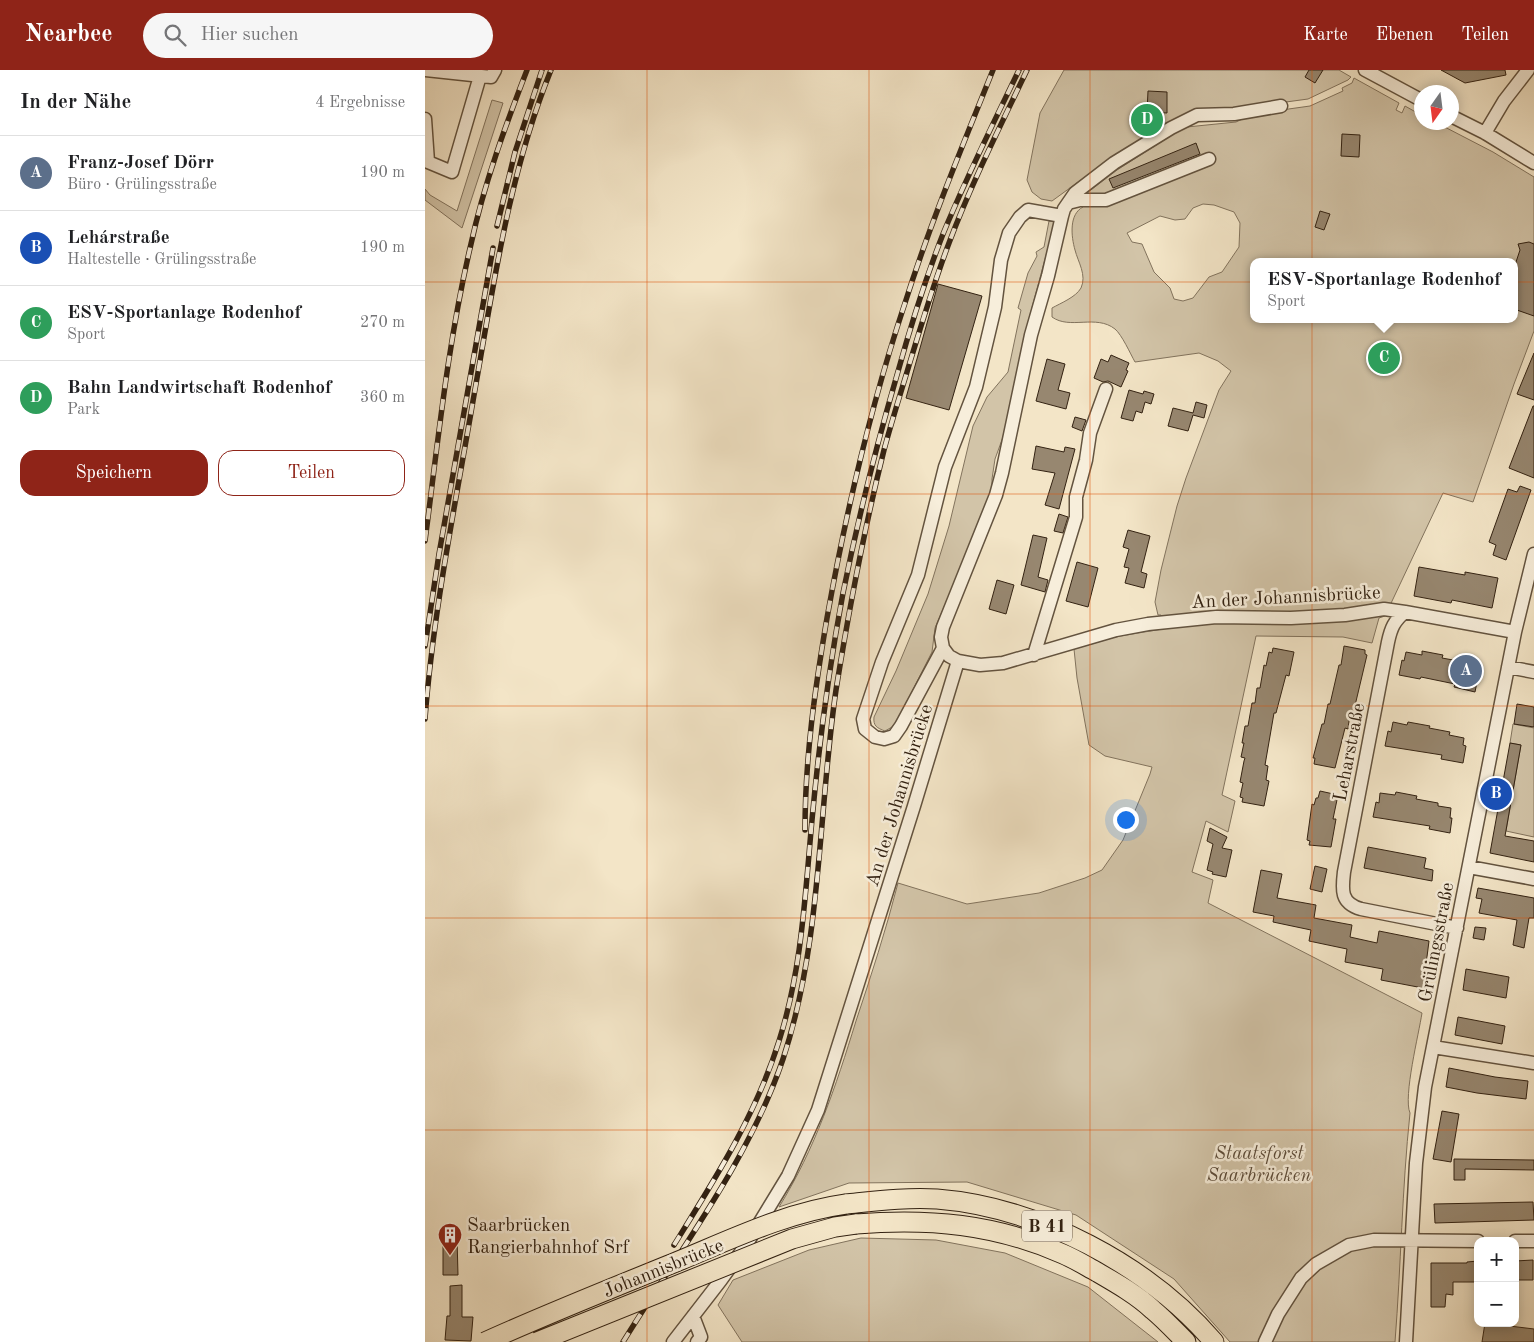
<!DOCTYPE html>
<html lang="de">
<head>
<meta charset="utf-8">
<style>
	body { margin:0; font-family:"Old Standard TT",serif; background:#f6f6f6; color:#202124 }
	.controls { position:absolute; right:15px; bottom:15px; display:grid; overflow:hidden; border-radius:10px; box-shadow:0 2px 12px #0003 }
	.controls button { width:45px; height:45px; display:grid; place-items:center; padding:0; border:0; border-bottom:1px solid #e0e0e0; background:#fff; color:#202124; font:25px sans-serif }
	.compass { position:absolute; left:989px; top:15px; width:45px; height:45px; border-radius:50%; background:#fff; box-shadow:0 2px 12px #0003; rotate:194deg }
	.you { position:absolute; left:700px; top:749px; width:18px; height:18px; margin:-12px; border:4px solid #fff; border-radius:50%; background:#1a73e8; box-shadow:0 0 0 8px #1a73e833 }
	.badge { display:grid; place-items:center; width:32px; height:32px; border-radius:50%; background:#8f2418; color:#fff; font-size:16px; font-weight:700 }
	.pin { position:absolute; translate:-50% -50%; border:2px solid #fff; box-shadow:0 1px 5px #0006 }
	.popup { position:absolute; left:825px; top:188px; width:268px; height:65px; box-sizing:border-box; display:grid; place-content:center; border-radius:10px; background:#fff; filter:drop-shadow(0 1px 4px #0005); font-size:16px; white-space:nowrap; color:#757577 }
	.popup b { font-size:19px; color:#202124 }
	.popup::after { content:''; position:absolute; left:50%; top:100%; margin-left:-10px; border:10px solid transparent; border-top-color:#fff }
	.list { margin:0; padding:0; list-style:none }
	h2 { display:flex; justify-content:space-between; align-items:center; height:65px; margin:0; padding:0 20px; font-size:21px }
	h2 small { font-size:16px; font-weight:400; color:#757577 }
	.list li { display:grid; grid-template-columns:32px 1fr auto; gap:15px; align-items:center; box-sizing:border-box; height:75px; padding:0 20px; border-top:1px solid #e0e0e0 }
	.list b { display:block; font-size:19px; white-space:nowrap }
	.list p { margin:0; font-size:16px; white-space:nowrap; color:#757577 }
	.list em { font-size:16px; font-style:normal; color:#757577 }
	.actions { display:flex; gap:10px; padding:15px 20px }
	.actions a { flex:1; padding:11px 0; border:1px solid #8f2418; border-radius:15px; text-align:center; font-size:18px; color:#8f2418 }
	.actions .main { background:#8f2418; color:#fff }
	.icon { flex:none; width:28px; height:28px; fill:none; stroke:currentColor; stroke-width:2; stroke-linecap:round; stroke-linejoin:round }
	.map { position:relative; flex:none; width:1109px; height:1272px; overflow:hidden }
	header { display:flex; align-items:center; gap:30px; box-sizing:border-box; height:70px; padding:0 25px; background:#8f2418; color:#fff }
	header strong { font-size:24px }
	nav { display:flex; gap:28px; margin-inline-start:auto; font-size:18px }
	.search { width:350px; height:45px; background:#f6f6f6; display:flex; align-items:center; gap:12px; box-sizing:border-box; padding:0 18px; border-radius:28px; color:#757577; font-size:19px }
	main { display:flex }
	aside { flex:1; background:#fff }
	.map>svg:first-child { display:block }
	.green { fill:#d2c4a8; stroke:#82735d; fill-rule:evenodd }
	.building { fill:#978770; stroke:#332212 }
	.lines { fill:none; stroke-linecap:round; stroke-linejoin:round }
	.minor-casing { stroke:#63533f; stroke-width:15 }
	.highway-casing { stroke:#332212; stroke-width:21 }
	.minor { stroke:#f7eedb; stroke-width:12 }
	.highway { stroke:#f3e5c7; stroke-width:19 }
	.rail-casing { stroke:#332212; stroke-width:5.5 }
	.rail { stroke:#f7eedb; stroke-width:4; stroke-dasharray:11; stroke-linecap:butt }
	.highway-bridge-casing { stroke:#332212; stroke-width:21; stroke-linecap:butt }
	.highway-bridge { stroke:#f3e5c7; stroke-width:19 }
	.grid { fill:none; stroke:#df560c; stroke-width:1; stroke-opacity:0.55 }
	.labels { text-anchor:middle; stroke-width:5; stroke-linejoin:round; paint-order:stroke }
	.shield { fill:#f7eedb; stroke:#6e5f4e; stroke-width:1 }
	.shield-label { font-size:18px; font-weight:bold; fill:#332212 }
	.street-label { font-size:19px; fill:#332212; stroke:#f7eedb }
	.park-label { font-size:19px; font-style:italic; fill:#5b4a38; stroke:#f7eedb }
	.poi-label { font-size:19px; fill:#332212; stroke:#f7eedb; text-anchor:start }
</style>
</head>
<body>
<header>
<strong>Nearbee</strong>
<div class="search"><svg class="icon" aria-label="search" viewBox="0 0 24 24"><circle cx="10" cy="10" r="6"/><path d="M15 15l6 6"/></svg>Hier suchen</div>
<nav><a>Karte</a><a>Ebenen</a><a>Teilen</a></nav>
</header>
<main>
<aside>
<h2>In der Nähe<small>4 Ergebnisse</small></h2>
<ul class="list">
<li><span class="badge" style="background:#5c6f8a">A</span><div><b>Franz-Josef Dörr</b><p>Büro · Grülingsstraße</p></div><em>190 m</em></li>
<li><span class="badge" style="background:#1a4fb4">B</span><div><b>Lehárstraße</b><p>Haltestelle · Grülingsstraße</p></div><em>190 m</em></li>
<li><span class="badge" style="background:#2e9e5b">C</span><div><b>ESV-Sportanlage Rodenhof</b><p>Sport</p></div><em>270 m</em></li>
<li><span class="badge" style="background:#2e9e5b">D</span><div><b>Bahn Landwirtschaft Rodenhof</b><p>Park</p></div><em>360 m</em></li>
</ul>
<div class="actions"><a class="main">Speichern</a><a>Teilen</a></div>
</aside>
<div class="map">
<svg width="1109" height="1272" viewBox="0 0 1109 1272">
	<rect width="100%" height="100%" fill="#f3e5c7"/>
	<filter id="stains"><feTurbulence type="fractalNoise" baseFrequency=".004" numOctaves="4"/><feColorMatrix values="0 0 0 0 .2 0 0 0 0 .09 0 0 0 0 .02 0 0 0 .5 -.17"/></filter>
	<radialGradient id="worn" r=".72"><stop offset=".6" stop-color="#630" stop-opacity="0"/><stop offset="1" stop-color="#630" stop-opacity=".3"/></radialGradient>
	<!-- green -->
	<path class="green" d="M639,0H914L926,7L923,10L883,29L795,41L682,91L627,131L616,129L607,122L602,110L615,43Z
		M929,8L974,33L971,40L977,43L980,36L996,45V52L1012,53L1068,82L1109,107V261L1089,314L1048,432L1018,423L960,546L954,548L947,573L918,567L831,566L797,725L810,731L803,762L781,751L767,802L788,810L783,833L997,943C994,963 978,1027 985,1043C977,1119 976,1196 970,1272H805L749,1209L651,1145L542,1112L424,1113L354,1137C390,1079 411,1016 431,951C446,906 461,860 473,813L542,834L614,823L660,808L677,800L698,770L725,704L727,697L680,686L664,675L652,608L649,579L690,567L737,559L736,545H733L730,532L736,500L752,436L761,408L794,320L806,301L793,291L774,283L710,292C705,283 697,265 690,259C671,244 645,260 627,247V238C636,233 651,227 656,218C662,205 653,192 650,180C646,166 644,144 658,137V126L692,100L750,63L762,57L811,52L828,44L885,36L918,21L917,18L927,13ZM778,134L789,135L809,142L815,153L814,177L797,202L784,207L768,228L758,231L749,229L745,218L729,202L717,174L707,172L702,163L735,146L750,150L760,149L768,138ZM829,192H1089V249H829Z
		M67,30L78,33L37,158L0,130V119L5,125L32,141Z
		M624,151L630,152L601,260L578,367L570,389L567,409V418L552,460L510,558L507,582L473,649L467,657L460,661C452,658 448,656 449,647L471,601L503,524L524,456L548,356L562,327L583,302L596,240L593,238L603,203L612,186L611,182L619,177Z
		M1088,654L1109,658V767L1081,761L1096,675L1085,673Z
		M436,1168L511,1170L580,1183L663,1217L733,1272H317L293,1235L308,1210L384,1180Z"/>
	<!-- building -->
	<path class="building" d="M884,0H898L890,13L880,7Z
		M1016,0H1080L1081,5L1040,13Z
		M723,21L742,22V43L722,42Z
		M917,64L935,65L934,87L916,86Z
		M771,73L775,84L688,118L684,109Z
		M895,141L905,144L899,160L890,157Z
		M1104,172L1109,174V246L1089,239V198L1095,180L1093,174Z
		M513,214L557,226L524,340L481,328Z
		M1109,283V330L1092,324Z
		M686,285L704,293L701,300L703,301L696,317L683,311L678,312L669,308L676,289L683,292Z
		M622,289L640,294L633,320L645,323L641,339L611,331Z
		M704,320L718,324L719,321L729,324L726,334L720,332L717,343L711,341L708,351L696,348Z
		M771,332L782,335L779,348L768,345L763,361L743,356L748,338L768,343Z
		M1108,336H1109V408L1084,398Z
		M650,347L661,350L657,361L647,357Z
		M611,376L639,382L640,377L650,379L634,439L620,435L630,403L607,399Z
		M1095,416L1106,420L1081,490L1068,485L1071,475L1064,472L1083,419L1092,422Z
		M634,444L643,447L638,463L629,461Z
		M703,460L725,466L716,502L722,504L719,518L700,513L704,498L699,497L704,479L698,477Z
		M608,465L622,468L613,507L623,510L620,522L596,515Z
		M652,492L673,498L663,537L641,531Z
		M994,497L1040,505V502L1073,508L1067,538L1027,530L1026,533L989,526Z
		M572,510L589,515L581,544L564,539Z
		M919,576L940,580V584L942,585L928,644L925,643L923,659L920,658L910,698L889,694L890,688H888L897,654H899L903,634H905L914,595H916Z
		M848,578L869,582L864,606L861,605L851,643H849L840,695L843,696L841,710L844,711L839,736L817,732L818,728L815,727L818,713L815,712L819,691L820,688L816,687L819,673H817L820,656H823L827,633H830L832,618H835L839,595L841,596L844,582L847,583Z
		M997,581L1018,585L1017,588L1039,592L1038,595L1052,597L1050,606L1053,607L1050,622L1029,617L1030,614L996,607L995,609L974,605L977,590L979,591L981,582L997,585Z
		M1092,634L1109,637V657L1089,654Z
		M968,652L982,655L983,652L1005,656L1004,658L1025,662L1024,665L1039,668L1038,675L1041,676L1038,693L1016,689L1017,685L960,676L963,661L966,662Z
		M1085,673L1096,675L1080,766L1109,771V792L1065,783Z
		M895,721L913,725L908,749H911L906,777L884,775L885,771L882,770L887,734L889,735L891,728H893Z
		M971,722L992,726L991,729L1013,733V736L1026,738L1025,748H1027L1025,763L1004,759L1005,756L948,747L951,732L954,733L955,723L970,725Z
		M785,758L802,767L797,778L807,780L801,807L787,804L788,802L782,800L788,774L782,771Z
		M943,777L1001,788L999,798L1008,800L1007,811L939,798Z
		M890,796L902,799L897,822L885,819Z
		M836,800L857,804L852,828L891,835L889,848L927,855L925,867L952,873L954,861L1004,871L998,918L956,910L958,899L920,892L922,879L884,871L886,860L848,852L849,846L828,842Z
		M1053,818L1109,828V848H1104L1099,878L1088,875L1092,850L1054,843L1057,829L1051,828Z
		M1050,857L1061,858L1059,870L1048,868Z
		M1041,899L1084,907L1081,928L1038,920Z
		M1033,947L1080,956L1077,974L1030,965Z
		M1024,998L1070,1007L1103,1011L1101,1029L1052,1023L1021,1017Z
		M1017,1041L1034,1044L1026,1092L1008,1089Z
		M1029,1089L1109,1090V1100L1040,1099V1110H1029Z
		M1108,1132L1109,1150L1010,1153L1009,1134Z
		M18,1167H32L33,1205H18Z
		M1108,1190V1210H1090V1191Z
		M1053,1191V1212H1028V1225L1021,1224L1020,1237H1006V1193H1042V1192Z
		M37,1215V1247H48L46,1271L20,1270L22,1246H25V1216Z
		M1060,1253L1109,1259V1272H1057Z"/>
	<g class="lines">
		<defs>
			<path id="minor" d="M0,0L66,7L70,0
				M940,0L996,30
				M856,36L809,44L772,45L746,58L689,93L650,123L639,139L637,146L623,206L606,265L577,403L571,425L518,557L516,567L518,578L524,586L533,591L555,595L578,593L691,560L723,554L791,547L866,548L920,545L959,539L980,542
				M1026,46L1060,63L1109,93
				M0,49L3,92L27,102L55,6
				M1060,63L1079,31L1103,0
				M643,133L655,130H681L784,89
				M518,578L476,656L469,666L459,669L450,667L440,659L438,649L457,592L493,505L520,397L551,317L570,237L576,190L584,163L595,147L603,140L637,146
				M609,585L651,447V427L661,390L665,363L681,319
				M1083,597L1109,602
				M1044,797L1109,809
				M1032,858L936,839C915,833 917,819 919,802L963,572C966,558 969,551 980,542L1090,562
				M1008,977L1109,993
				M1090,1171H1109
				M268,1246L276,1267L272,1272
				M248,1272L296,1210L321,1175L363,1106L393,1040L489,736L533,591
				M840,1272L853,1244L876,1208L891,1194L924,1175L949,1170L1053,1171
				M981,1272L991,1093L1000,1017L1090,562L1109,484"/>
			<path id="highway" d="M421,1134C451,1131 482,1127 512,1129C613,1137 723,1195 789,1272
				M431,1154C504,1148 570,1154 638,1184C650,1189 661,1196 672,1202C691,1213 712,1225 728,1240C740,1250 750,1261 761,1272"/>
		</defs>
		<!-- minor casing -->
		<use href="#minor" class="minor-casing"/>
		<!-- highway casing -->
		<use href="#highway" class="highway-casing"/>
		<!-- minor -->
		<use href="#minor" class="minor"/>
		<!-- highway -->
		<use href="#highway" class="highway"/>
		<defs>
			<path id="rail" d="M72,156L90,82L117,0
				M0,471C13,371 23,271 46,174C59,114 80,57 102,0
				M0,576L14,484L68,178
				M0,649C8,543 30,436 48,331C68,219 83,106 126,0
				M380,760C380,688 390,618 402,548C421,442 446,335 480,233C505,154 537,77 568,0
				M249,1175C290,1109 331,1045 354,971C377,899 380,825 387,750C394,674 404,598 418,523C433,449 451,377 472,305C485,258 500,210 518,164C541,108 568,54 594,0
				M198,1272C254,1181 324,1090 358,989C397,871 393,743 411,620C424,539 439,460 459,380C466,354 474,328 482,302C495,259 508,215 524,173C546,114 575,57 602,0"/>
		</defs>
		<!-- rail casing -->
		<use href="#rail" class="rail-casing"/>
		<!-- rail -->
		<use href="#rail" class="rail"/>
		<defs>
			<path id="highway-bridge" d="M60,1272C124,1243 190,1217 256,1190C309,1168 363,1142 421,1134
				M112,1272L367,1169L410,1157L431,1154"/>
		</defs>
		<!-- highway-bridge casing -->
		<use href="#highway-bridge" class="highway-bridge-casing"/>
		<!-- highway-bridge -->
		<use href="#highway-bridge" class="highway-bridge"/>
	</g>
	<!-- grid -->
	<path class="grid" d="M222,0V1272M444,0V1272M665,0V1272M887,0V1272M0,212H1109M0,424H1109M0,636H1109M0,848H1109M0,1060H1109"/>
	<!-- icons -->
	<defs>
		<symbol id="building-pin" viewBox="-11 -11 22 30"><path d="M0 17L-7.5 6A9.5 9.5 0 1 1 7.5 6Z" fill="#8f2418" stroke="#f7eedb"/><path d="M-4-6H4V6H1V3H-1V6H-4ZM-2.5-4.3h1.7v1.8h-1.7ZM.8-4.3h1.7v1.8H.8ZM-2.5-1h1.7V.8h-1.7ZM.8-1h1.7V.8H.8Z" fill="#fff"/></symbol>
	</defs>
	<g fill-rule="evenodd">
		<use href="#building-pin" x="11" y="1151" width="28" height="38"/>
	</g>
	<g class="labels">
		<!-- shield labels -->
		<rect class="shield" x="597" y="1140.5" width="50" height="31" rx="4"/>
		<g class="shield-label">
			<text x="622" y="1162">B 41</text>
		</g>
		<!-- street labels -->
		<g class="street-label">
			<text transform="translate(861 526) rotate(-3)" y="7">An der Johannisbrücke</text>
			<text transform="translate(923 682) rotate(-79)" y="7">Leharstraße</text>
			<text transform="translate(473 725) rotate(-73)" y="7">An der Johannisbrücke</text>
			<text transform="translate(1010 872) rotate(-79)" y="7">Grülingsstraße</text>
			<text transform="translate(238 1197) rotate(-22)" y="7">Johannisbrücke</text>
		</g>
		<!-- park labels -->
		<g class="park-label">
			<text x="834" y="1089">Staatsforst<tspan x="834" dy="22">Saarbrücken</tspan></text>
		</g>
		<!-- poi labels -->
		<g class="poi-label">
			<text x="42" y="1161">Saarbrücken<tspan x="42" dy="22">Rangierbahnhof Srf</tspan></text>
		</g>
	</g>
	<rect width="100%" height="100%" filter="url(#stains)"/>
	<rect width="100%" height="100%" fill="url(#worn)"/>
</svg>
<div class="controls">
<button>+</button>
<button>−</button>
</div>
<svg class="compass" viewBox="-18 -18 36 36"><path d="M0-13l5 13h-10z" fill="#e53935"/><path d="M0 13l5-13h-10z" fill="#757577"/></svg>
<div class="you"></div>
<div class="pin badge" style="left:1041px;top:601px;background:#5c6f8a">A</div>
<div class="pin badge" style="left:1071px;top:724px;background:#1a4fb4">B</div>
<div class="pin badge" style="left:959px;top:288px;background:#2e9e5b">C</div>
<div class="popup"><b>ESV-Sportanlage Rodenhof</b>Sport</div>
<div class="pin badge" style="left:722px;top:50px;background:#2e9e5b">D</div>
</div>
</main>
</body>
</html>
